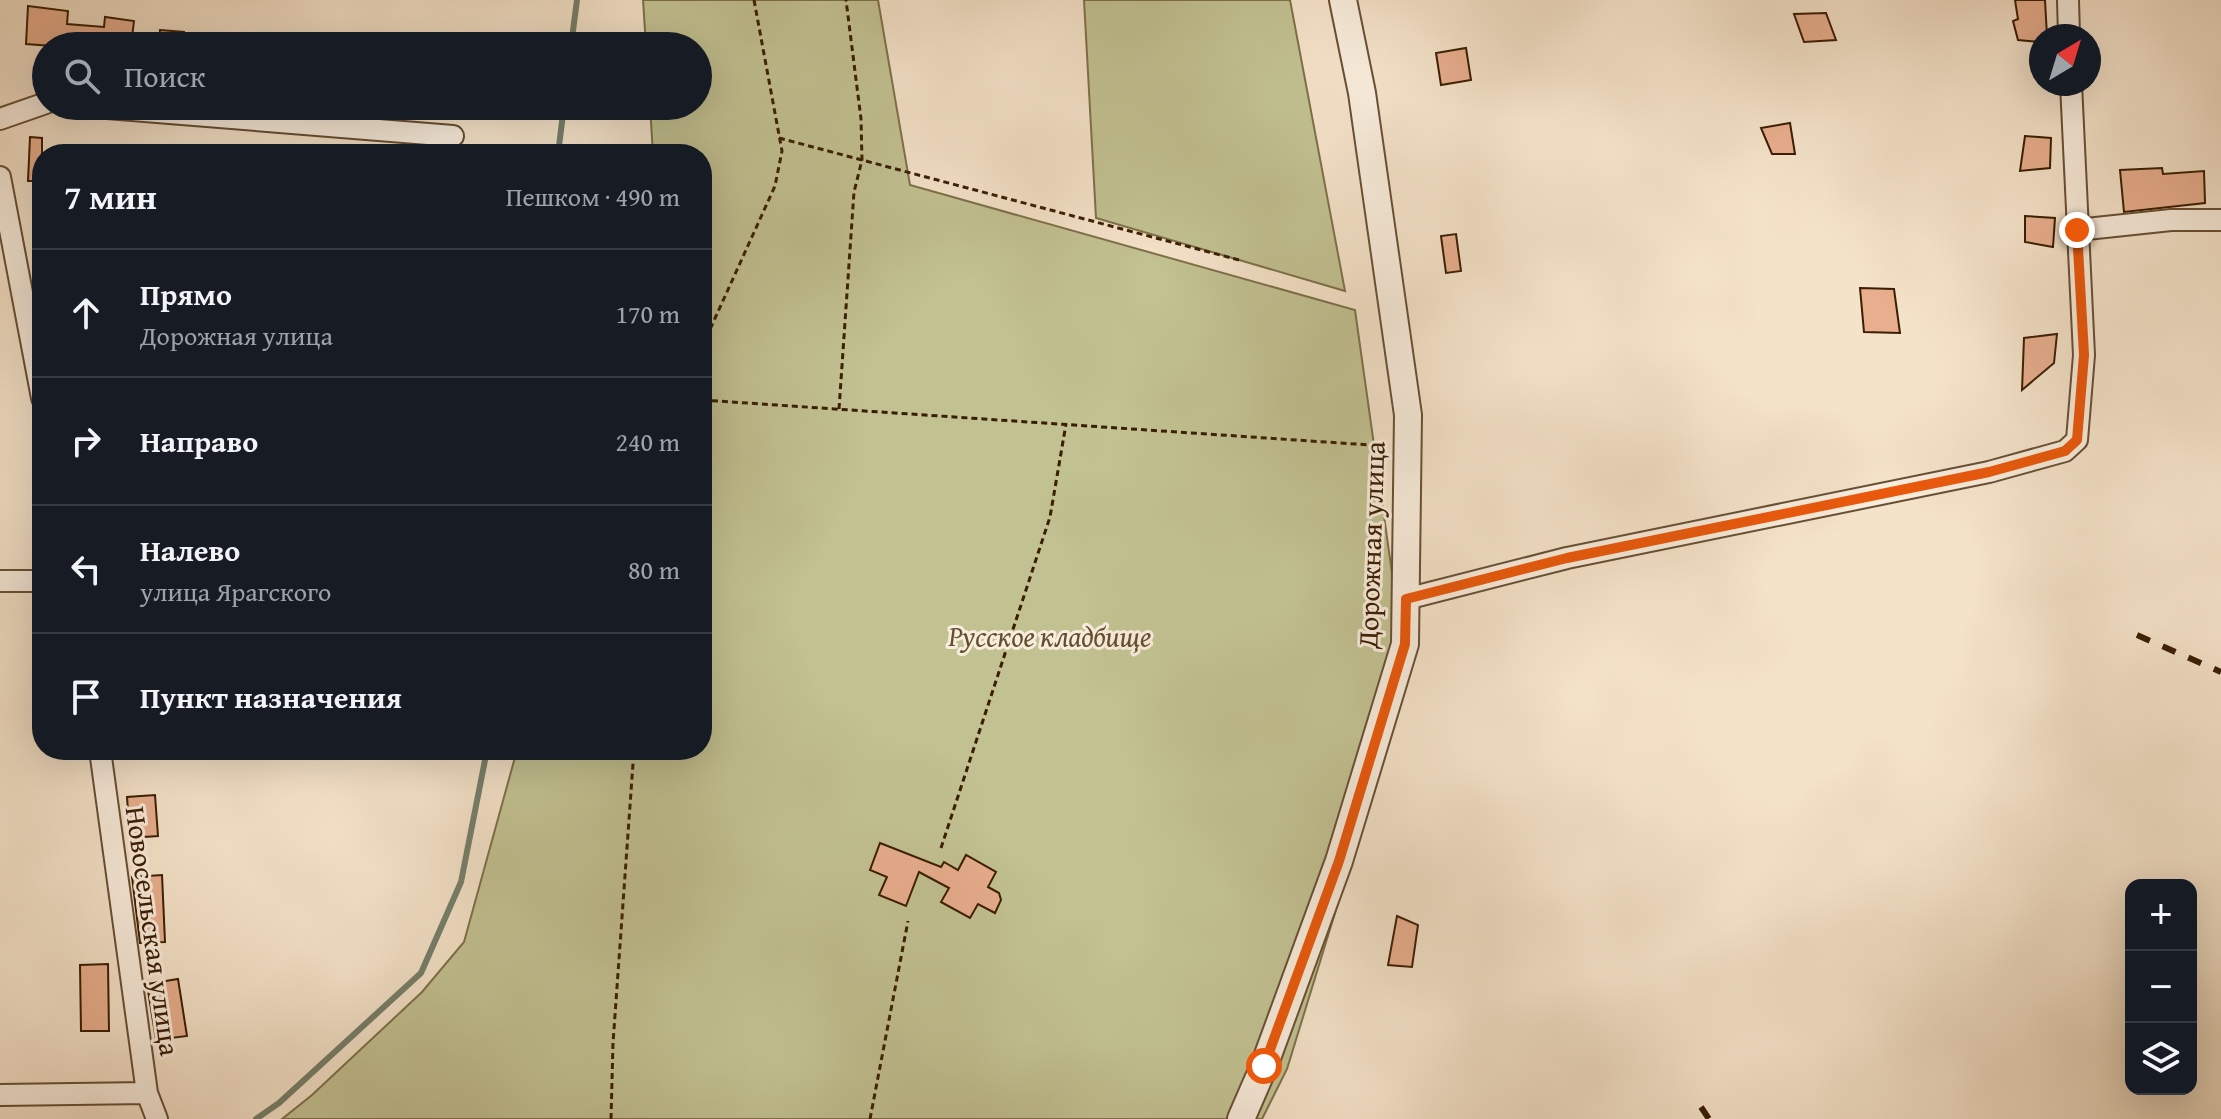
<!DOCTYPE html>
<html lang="ru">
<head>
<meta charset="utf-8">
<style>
	body { margin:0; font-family:"Gentium Book Plus",serif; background:#20242c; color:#f1f3f6 }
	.controls { position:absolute; right:24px; bottom:24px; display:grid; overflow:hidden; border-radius:16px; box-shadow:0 8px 32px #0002 }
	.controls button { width:72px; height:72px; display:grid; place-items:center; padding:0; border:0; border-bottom:2px solid #363941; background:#171b24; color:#f1f3f6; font:40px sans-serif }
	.compass { position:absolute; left:2029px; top:24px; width:72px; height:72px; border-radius:50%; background:#171b24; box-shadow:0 8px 32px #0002; rotate:38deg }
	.stop { position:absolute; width:24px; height:24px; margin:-18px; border:6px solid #ea580c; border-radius:50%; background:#fff }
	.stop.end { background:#ea580c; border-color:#fff; box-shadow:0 2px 8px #0008 }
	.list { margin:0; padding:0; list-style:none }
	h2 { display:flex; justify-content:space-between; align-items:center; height:104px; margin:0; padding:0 32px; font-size:34px }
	h2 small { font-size:26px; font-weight:400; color:#9ea1a6 }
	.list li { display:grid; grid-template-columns:52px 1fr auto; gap:24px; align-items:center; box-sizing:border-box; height:128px; padding:0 32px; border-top:2px solid #363941 }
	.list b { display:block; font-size:30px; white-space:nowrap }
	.list p { margin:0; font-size:26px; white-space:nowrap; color:#9ea1a6 }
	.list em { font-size:26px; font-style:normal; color:#9ea1a6 }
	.icon { flex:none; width:44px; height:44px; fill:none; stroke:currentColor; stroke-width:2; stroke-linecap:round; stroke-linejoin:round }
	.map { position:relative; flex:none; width:2221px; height:1119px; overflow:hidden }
	.search { position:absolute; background:#171b24; box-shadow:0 8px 32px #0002; left:32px; top:32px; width:680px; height:88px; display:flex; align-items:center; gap:20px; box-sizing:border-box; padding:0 28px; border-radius:44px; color:#9ea1a6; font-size:30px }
	.panel { position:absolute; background:#171b24; box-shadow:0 8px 32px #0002; left:32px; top:144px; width:680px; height:616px; border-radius:32px }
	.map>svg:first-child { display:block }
	.green { fill:#c2c192; stroke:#7e704a; stroke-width:2 }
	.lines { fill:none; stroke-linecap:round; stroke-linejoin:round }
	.stream { stroke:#757f6b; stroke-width:6 }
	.building { fill:#e8ae8e; stroke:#3a1e03; stroke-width:2 }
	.minor-casing { stroke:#684f34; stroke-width:24 }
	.tertiary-casing { stroke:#684f34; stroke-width:30 }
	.path { stroke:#3a1e03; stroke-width:3; stroke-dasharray:6 4; stroke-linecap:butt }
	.minor { stroke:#f8ecdc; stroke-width:20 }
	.tertiary { stroke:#f8ecdc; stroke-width:26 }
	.rail { stroke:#3a1e03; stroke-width:6; stroke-dasharray:14 14; stroke-linecap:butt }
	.route { stroke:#ea580c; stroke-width:10 }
	.labels { text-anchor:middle; stroke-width:6; stroke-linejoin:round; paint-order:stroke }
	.street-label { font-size:28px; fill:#3a1e03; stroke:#f8ecdc }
	.park-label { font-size:28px; font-style:italic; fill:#634f2e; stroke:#f8ecdc }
</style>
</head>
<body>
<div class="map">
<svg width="2221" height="1119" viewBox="0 0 2221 1119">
	<rect width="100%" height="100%" fill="#f4e2c9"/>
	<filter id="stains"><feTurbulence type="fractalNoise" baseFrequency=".0025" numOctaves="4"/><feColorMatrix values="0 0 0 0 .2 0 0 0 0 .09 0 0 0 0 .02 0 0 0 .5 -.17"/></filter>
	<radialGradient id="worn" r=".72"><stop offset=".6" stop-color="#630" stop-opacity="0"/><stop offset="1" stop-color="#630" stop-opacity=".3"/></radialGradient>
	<!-- green -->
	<path class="green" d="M643,0H878L910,185L1355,310L1402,644L1379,770L1287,1069L1262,1119H282L312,1095L422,992L464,942L517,750H702V154H653L650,106H698V46H646Z
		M1084,0H1290L1345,291L1096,218Z"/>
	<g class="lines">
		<!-- stream -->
		<path class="stream" d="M571,46L577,0
			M558,154L564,106
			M256,1119L279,1103L421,973L461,882L487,750"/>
	</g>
	<!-- building -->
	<path class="building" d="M2015,0H2045L2047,36H2041V42L2018,40L2013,21L2018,19Z
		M28,6L68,11L67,24L104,27L105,17L134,21L131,46H53L26,44Z
		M1826,13L1836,40L1804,42L1794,14Z
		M160,30L184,32V46H159Z
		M1466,48L1471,80L1441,85L1436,53Z
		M1790,123L1795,154H1772L1761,128Z
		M2025,136L2051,138L2050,168L2020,171Z
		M30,137L42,138V181H28Z
		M2162,168L2163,174L2204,171L2205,203L2124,212L2120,170Z
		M2025,216L2055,218L2053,247L2025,242Z
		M1456,234L1461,271L1446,273L1441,236Z
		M1860,288L1894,289L1900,333L1864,332Z
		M2057,334L2054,363L2022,390L2024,338Z
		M155,795L158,836L130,838L127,797Z
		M880,843L941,867L944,862L958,870L966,855L996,872L988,887L999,893L1001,900L995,913L978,904L970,918L941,902L949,888L919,872L906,906L879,895L887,877L870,870Z
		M162,875L165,942L140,943L132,877Z
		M1397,916L1418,925L1412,967L1388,965Z
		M108,964L109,1031H81L80,965Z
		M178,979L187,1036L156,1040L147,984Z"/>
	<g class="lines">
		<defs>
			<path id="minor" d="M2068,0L2069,36
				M82,106L453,136
				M0,119L46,103
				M0,177L42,398
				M2077,230L2171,220H2221
				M0,581H42
				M1406,599L1567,558L1989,472L2065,451L2077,440L2084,355L2071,84
				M100,750L147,1093L157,1119
				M0,1095L147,1093"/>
			<path id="tertiary" d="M1241,1119L1264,1066L1339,861L1405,644L1408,415L1362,93L1343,0"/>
		</defs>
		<!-- minor casing -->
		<use href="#minor" class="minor-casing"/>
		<!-- tertiary casing -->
		<use href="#tertiary" class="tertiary-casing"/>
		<!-- path -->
		<path class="path" d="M779,138L1239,260
			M702,347L775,186L782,151L754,0
			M702,400L1385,446
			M839,409L854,192L862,160L861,119L846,0
			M941,848L1050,517L1066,424
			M611,1119L613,1043L634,750
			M870,1119L908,921"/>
		<!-- minor -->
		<use href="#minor" class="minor"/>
		<!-- tertiary -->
		<use href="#tertiary" class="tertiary"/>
		<!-- rail -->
		<path class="rail" d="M2137,635L2221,672
			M1701,1107L1709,1119"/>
	</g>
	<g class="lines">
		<!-- route -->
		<path class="route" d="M1264,1066L1339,861L1405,644L1406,599L1567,558L1989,472L2065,451L2077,440L2084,355L2077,230"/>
	</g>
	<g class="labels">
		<!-- street labels -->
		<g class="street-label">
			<text transform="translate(1371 545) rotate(-88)" y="10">Дорожная улица</text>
			<text transform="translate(153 931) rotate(82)" y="10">Новосельская улица</text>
		</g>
		<!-- park labels -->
		<g class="park-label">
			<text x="1050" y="646">Русское кладбище</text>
		</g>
	</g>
	<rect width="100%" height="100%" filter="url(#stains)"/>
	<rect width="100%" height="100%" fill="url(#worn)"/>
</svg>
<div class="controls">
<button>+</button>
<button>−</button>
<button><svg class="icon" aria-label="layers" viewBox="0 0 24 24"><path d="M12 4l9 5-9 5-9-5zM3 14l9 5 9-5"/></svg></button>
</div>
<svg class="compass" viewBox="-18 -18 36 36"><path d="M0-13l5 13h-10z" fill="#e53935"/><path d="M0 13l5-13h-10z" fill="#9ea1a6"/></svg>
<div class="stop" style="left:1264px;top:1066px"></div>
<div class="stop end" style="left:2077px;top:230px"></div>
<div class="search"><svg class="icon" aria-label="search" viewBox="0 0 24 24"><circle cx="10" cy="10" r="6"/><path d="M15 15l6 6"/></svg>Поиск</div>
<section class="panel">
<h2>7 мин<small>Пешком · 490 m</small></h2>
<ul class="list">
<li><svg class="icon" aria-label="ahead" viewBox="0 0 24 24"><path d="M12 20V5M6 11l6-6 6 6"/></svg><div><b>Прямо</b><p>Дорожная улица</p></div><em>170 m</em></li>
<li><svg class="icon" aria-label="right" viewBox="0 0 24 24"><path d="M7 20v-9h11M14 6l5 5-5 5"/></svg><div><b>Направо</b></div><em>240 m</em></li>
<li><svg class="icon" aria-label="left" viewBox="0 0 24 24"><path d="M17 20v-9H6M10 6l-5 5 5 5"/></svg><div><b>Налево</b><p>улица Ярагского</p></div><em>80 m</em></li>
<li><svg class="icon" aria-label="arrive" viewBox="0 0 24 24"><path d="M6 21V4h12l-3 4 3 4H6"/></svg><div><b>Пункт назначения</b></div></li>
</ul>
</section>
</div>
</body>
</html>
